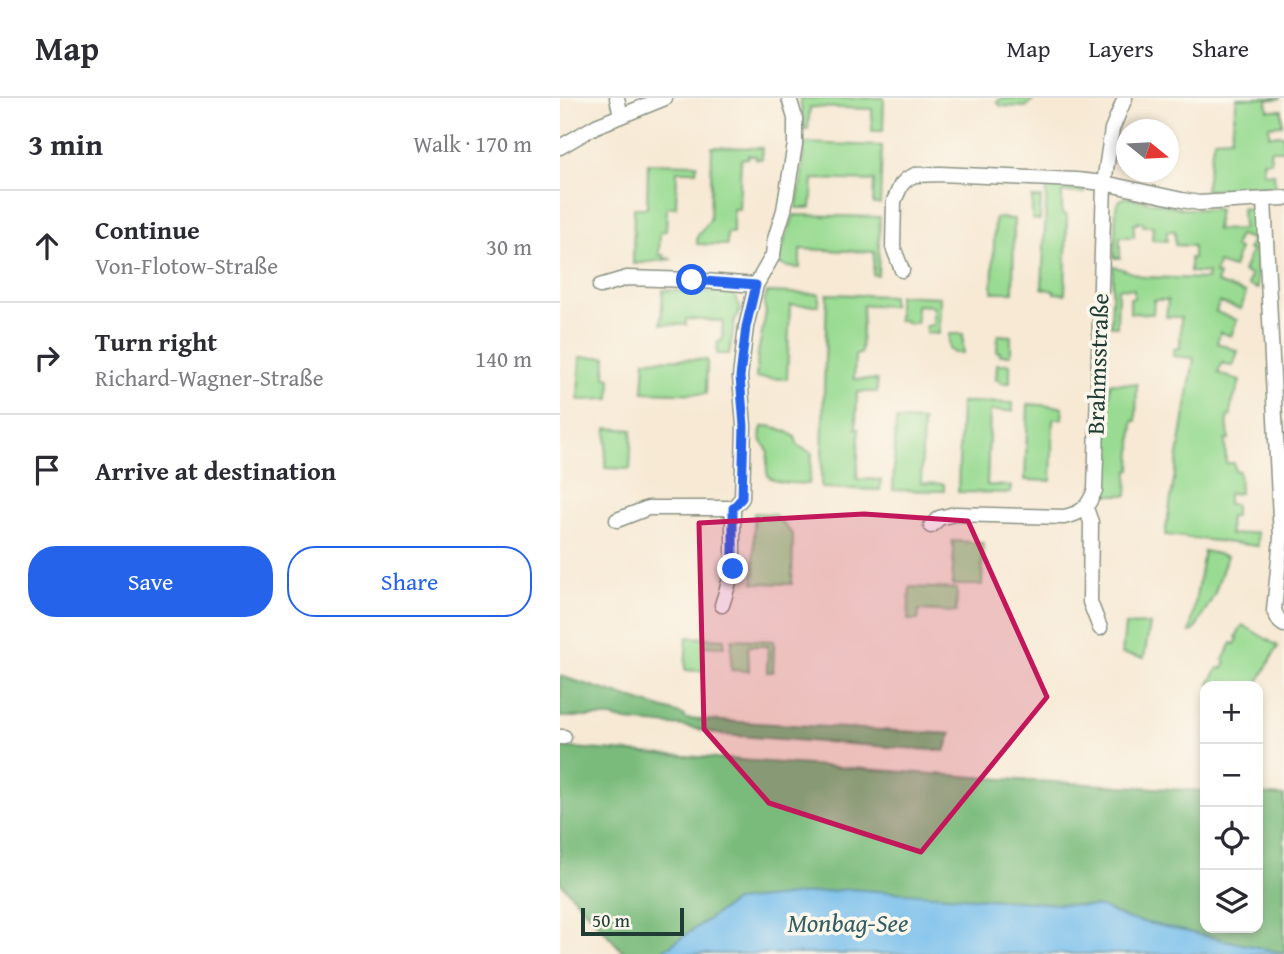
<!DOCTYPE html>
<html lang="en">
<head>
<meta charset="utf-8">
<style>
	body { margin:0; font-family:"Gentium Book Plus",serif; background:#f2f2f3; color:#2b2b33 }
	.controls { position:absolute; right:21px; bottom:21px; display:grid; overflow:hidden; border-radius:14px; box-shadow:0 4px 10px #0003 }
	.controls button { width:63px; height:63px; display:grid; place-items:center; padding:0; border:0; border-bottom:2px solid #e1e1e2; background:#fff; color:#2b2b33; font:35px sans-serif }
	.compass { position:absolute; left:556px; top:21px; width:63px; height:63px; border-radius:50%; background:#fff; box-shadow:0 4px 10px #0003; rotate:108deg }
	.scale { position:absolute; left:21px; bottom:18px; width:103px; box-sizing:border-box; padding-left:7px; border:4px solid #1f3d34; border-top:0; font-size:19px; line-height:24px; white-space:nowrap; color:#1f3d34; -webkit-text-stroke:5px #fbf7ec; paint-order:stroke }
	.stop { position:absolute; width:21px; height:21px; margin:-16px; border:5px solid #2563eb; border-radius:50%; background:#fff }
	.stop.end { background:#2563eb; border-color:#fff; box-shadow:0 2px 7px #0008 }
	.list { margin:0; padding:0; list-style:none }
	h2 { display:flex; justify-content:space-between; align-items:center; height:91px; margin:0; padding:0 28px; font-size:30px }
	h2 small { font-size:23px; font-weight:400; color:#7c7c81 }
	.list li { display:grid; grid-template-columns:46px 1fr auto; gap:21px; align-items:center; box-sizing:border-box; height:112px; padding:0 28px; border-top:2px solid #e1e1e2 }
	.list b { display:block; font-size:26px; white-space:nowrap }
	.list p { margin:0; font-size:23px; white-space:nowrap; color:#7c7c81 }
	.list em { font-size:23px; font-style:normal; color:#7c7c81 }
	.actions { display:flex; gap:14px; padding:21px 28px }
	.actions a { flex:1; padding:16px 0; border:2px solid #2563eb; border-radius:28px; text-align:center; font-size:24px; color:#2563eb }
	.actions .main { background:#2563eb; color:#fff }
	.icon { flex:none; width:38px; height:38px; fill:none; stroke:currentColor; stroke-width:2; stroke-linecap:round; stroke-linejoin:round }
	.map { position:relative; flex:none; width:724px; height:856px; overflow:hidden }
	header { display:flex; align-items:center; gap:42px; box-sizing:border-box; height:98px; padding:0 35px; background:#fff; border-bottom:2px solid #e1e1e2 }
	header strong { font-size:33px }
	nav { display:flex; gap:38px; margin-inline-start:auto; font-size:24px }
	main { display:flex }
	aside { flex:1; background:#fff }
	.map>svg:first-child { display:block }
	.green { fill:#99db92; stroke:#5c8c63; stroke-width:2 }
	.forest { fill:#7abb7c; stroke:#4c7c58; stroke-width:2 }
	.water { fill:#74bdec; stroke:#4a7d90; stroke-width:2 }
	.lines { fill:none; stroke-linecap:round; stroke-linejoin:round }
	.minor-casing { stroke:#8b9384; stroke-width:17 }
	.minor { stroke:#fff; stroke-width:14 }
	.route { stroke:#2563eb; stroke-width:9 }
	.marked { fill:#c2185b; fill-opacity:0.2; stroke:#c2185b; stroke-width:5; stroke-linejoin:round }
	.labels { text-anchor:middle; stroke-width:7; stroke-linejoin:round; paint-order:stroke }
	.street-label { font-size:24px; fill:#1f3d34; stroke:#fbf7ec }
	.water-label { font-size:26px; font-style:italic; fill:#345d62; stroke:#fbf7ec }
</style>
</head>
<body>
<header>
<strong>Map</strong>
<nav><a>Map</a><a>Layers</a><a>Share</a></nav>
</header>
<main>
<aside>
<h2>3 min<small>Walk · 170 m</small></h2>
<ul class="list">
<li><svg class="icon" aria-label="ahead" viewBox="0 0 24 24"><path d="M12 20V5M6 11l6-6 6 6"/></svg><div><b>Continue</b><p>Von-Flotow-Straße</p></div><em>30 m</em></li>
<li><svg class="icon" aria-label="right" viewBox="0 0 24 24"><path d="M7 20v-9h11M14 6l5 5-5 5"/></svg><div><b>Turn right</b><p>Richard-Wagner-Straße</p></div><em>140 m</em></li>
<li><svg class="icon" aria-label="arrive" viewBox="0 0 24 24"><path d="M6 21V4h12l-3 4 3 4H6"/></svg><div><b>Arrive at destination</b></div></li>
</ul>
<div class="actions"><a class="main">Save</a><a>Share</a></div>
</aside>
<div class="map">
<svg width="724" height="856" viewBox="0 0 724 856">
	<rect width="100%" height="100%" fill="#fbf7ec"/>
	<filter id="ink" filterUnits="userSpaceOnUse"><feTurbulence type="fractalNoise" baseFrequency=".0143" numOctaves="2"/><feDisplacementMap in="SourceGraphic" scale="14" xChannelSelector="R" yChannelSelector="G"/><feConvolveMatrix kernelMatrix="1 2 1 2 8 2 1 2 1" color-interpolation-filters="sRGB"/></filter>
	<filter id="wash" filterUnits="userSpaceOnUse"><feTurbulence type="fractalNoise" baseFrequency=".00686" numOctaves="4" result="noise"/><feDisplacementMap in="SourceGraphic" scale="28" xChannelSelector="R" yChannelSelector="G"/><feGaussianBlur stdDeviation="1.57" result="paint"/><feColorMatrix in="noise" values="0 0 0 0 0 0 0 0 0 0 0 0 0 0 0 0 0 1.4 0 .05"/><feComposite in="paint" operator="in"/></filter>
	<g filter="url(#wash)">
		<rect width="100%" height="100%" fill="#f7e9d4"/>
		<!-- green -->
		<path class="green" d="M240,0H324L323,33H312V11L250,9L248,31H244Z
			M442,0H475L466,9L441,8L437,4Z
			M677,0H721L707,2L708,12H722V27L709,28V37H723L724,52H710L711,63H703L704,76L714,75L715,89L645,92L654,41L671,40Z
			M244,45L322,48L320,106H313L314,83L253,81L251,110H236L242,78Z
			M152,49L202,50V61H196V58L188,57V60L181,61L179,111H173V135H167V147L137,146V139L150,122Z
			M88,65L137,66L136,73H117L116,109H107L106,133L100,134L99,157H104V160L112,161L73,166L74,110H87Z
			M487,87L520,88L524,90V95L502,94V116L507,117L505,196L494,195V193L482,190Z
			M566,99L625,111H659L656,132L683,131L682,110L689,111L693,115L698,191L688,187L691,177L683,174L691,153L688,151L692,141L679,137L674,149L679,151L673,170L658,165L655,176L659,177L657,185L686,195L681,211L659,204L656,214L677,222L671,238L660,234L657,245L678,253L673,268L662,265L658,275L680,283L671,309V318L667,319L669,342H665L666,365H674L675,373H679L680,395L668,396V406H675V419H669L670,437L697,434L698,448L605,437L634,260L613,258L614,251L620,250L621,219H606L608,202H594L593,216L570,215V200H574V191L558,190L557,228H551L553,168L584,179L647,181L648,175L630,174V160H633V148L615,147V133H607V143L592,142L593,128H583V124L578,123V126H574V139H560V160H554L556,109L560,102Z
			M472,100H481L480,122L472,121Z
			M234,117L320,119L318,177H313L314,154L240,151V170L228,169L217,165Z
			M435,120L454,121L453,194H432Z
			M103,192L169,194C179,201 184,212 175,221L169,256H157L158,243H162L163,223L126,221V227L101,226Z
			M207,194L259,196V207H230L227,281L196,280L198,255L206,214L204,206Z
			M267,196L332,198V208L303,207L301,256L295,257L294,281L317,282V294H297L296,331H299L297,381L321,382L320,392L261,390Z
			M338,197L380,199L379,236L366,235V228L373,227V208L356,207L357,225H346L345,222L338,223Z
			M389,236H403V255H393V253L389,252Z
			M438,237L451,238V257H440V254H437Z
			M20,259H46L45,279L51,280L50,301L18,302Z
			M121,261L147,262L146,296L83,294L85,262Z
			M437,266H450V285H440V282H436Z
			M550,285L577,286L576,323H573L571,372L568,373L567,397H546Z
			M401,304L453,305V313H430L427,387L451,388L450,395L398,394Z
			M468,306L503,309L502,321H493L491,383L465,382Z
			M336,322L363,323L361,385L384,386V393L333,392Z
			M209,328L226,333L235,339L238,348L252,355L249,386C239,385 213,387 208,377C205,371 208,360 208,353C202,342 198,342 202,329Z
			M47,330L72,332L70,371L45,370Z
			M194,415L214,416L233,437L232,486L194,485Z
			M392,443L423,445L422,487H392L394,451Z
			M644,453L667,458L654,497L634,533L630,534Z
			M350,489L397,491L396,514L359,512L358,522H348Z
			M590,526L584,560L562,556L565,527Z
			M683,527L718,548L696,588H652L649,586L658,570L662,571L666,564L663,562L672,545L675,546L678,541L676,539Z
			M127,539L164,541V549L143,548L142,573L125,572Z
			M172,541L214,543L213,574H207L208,548H188L189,573L171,572Z"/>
		<!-- forest -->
		<path class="forest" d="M0,578L124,617L126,621L391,636L385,653L165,637L123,628L66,623L51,619H0Z
			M0,649L443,681L645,693V830H698V696L724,698V855L569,821L541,809L175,803L98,856H65L0,784Z"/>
		<!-- water -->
		<path class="water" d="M290,791L541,809L569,821L724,855V856H98L175,803Z"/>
	</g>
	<g filter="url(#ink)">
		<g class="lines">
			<defs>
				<path id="minor" d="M57,0L61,18
					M0,49L36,28L105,0
					M704,101L721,440L714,513L720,524L724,527
					M342,172L333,149L334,103L341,87L347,81L355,77L380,76L516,82L544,85L622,102L639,105L724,100
					M40,188L67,180L132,182L196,187
					M526,410L531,424L530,504L540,530
					M57,422L88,410H173
					M371,428L379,420L395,416L504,419C523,415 528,409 535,392L544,85L552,31L565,0
					M162,507L173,471V410L182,400L184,328L180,279L186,229L196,187L213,157L215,141L224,112L235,46V20L229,0
					M0,639H4"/>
			</defs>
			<!-- minor casing -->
			<use href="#minor" class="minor-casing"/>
			<!-- minor -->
			<use href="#minor" class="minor"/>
		</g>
	</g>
	<g class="lines" filter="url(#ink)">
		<!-- route -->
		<path class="route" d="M132,182L196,187L186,229L180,279L184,328L182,400L173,410V471"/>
	</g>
	<!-- marked area -->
	<path class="marked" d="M304,416L408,423L487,599L361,754L209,705L144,631L139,425Z"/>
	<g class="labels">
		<!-- street labels -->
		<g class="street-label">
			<text transform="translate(538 266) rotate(-88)" y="8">Brahmsstraße</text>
		</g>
		<!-- water labels -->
		<g class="water-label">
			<text x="288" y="834">Monbag-See</text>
		</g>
	</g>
</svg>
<div class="controls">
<button>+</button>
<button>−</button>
<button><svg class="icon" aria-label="locate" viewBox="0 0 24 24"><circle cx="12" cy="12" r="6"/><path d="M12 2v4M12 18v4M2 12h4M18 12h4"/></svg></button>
<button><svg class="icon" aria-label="layers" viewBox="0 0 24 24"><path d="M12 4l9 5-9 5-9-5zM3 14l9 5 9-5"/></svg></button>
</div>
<svg class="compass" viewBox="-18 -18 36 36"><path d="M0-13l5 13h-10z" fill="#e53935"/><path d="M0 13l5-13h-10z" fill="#7c7c81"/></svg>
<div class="scale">50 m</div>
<div class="stop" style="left:132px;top:182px"></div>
<div class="stop end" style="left:173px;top:471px"></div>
</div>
</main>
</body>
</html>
